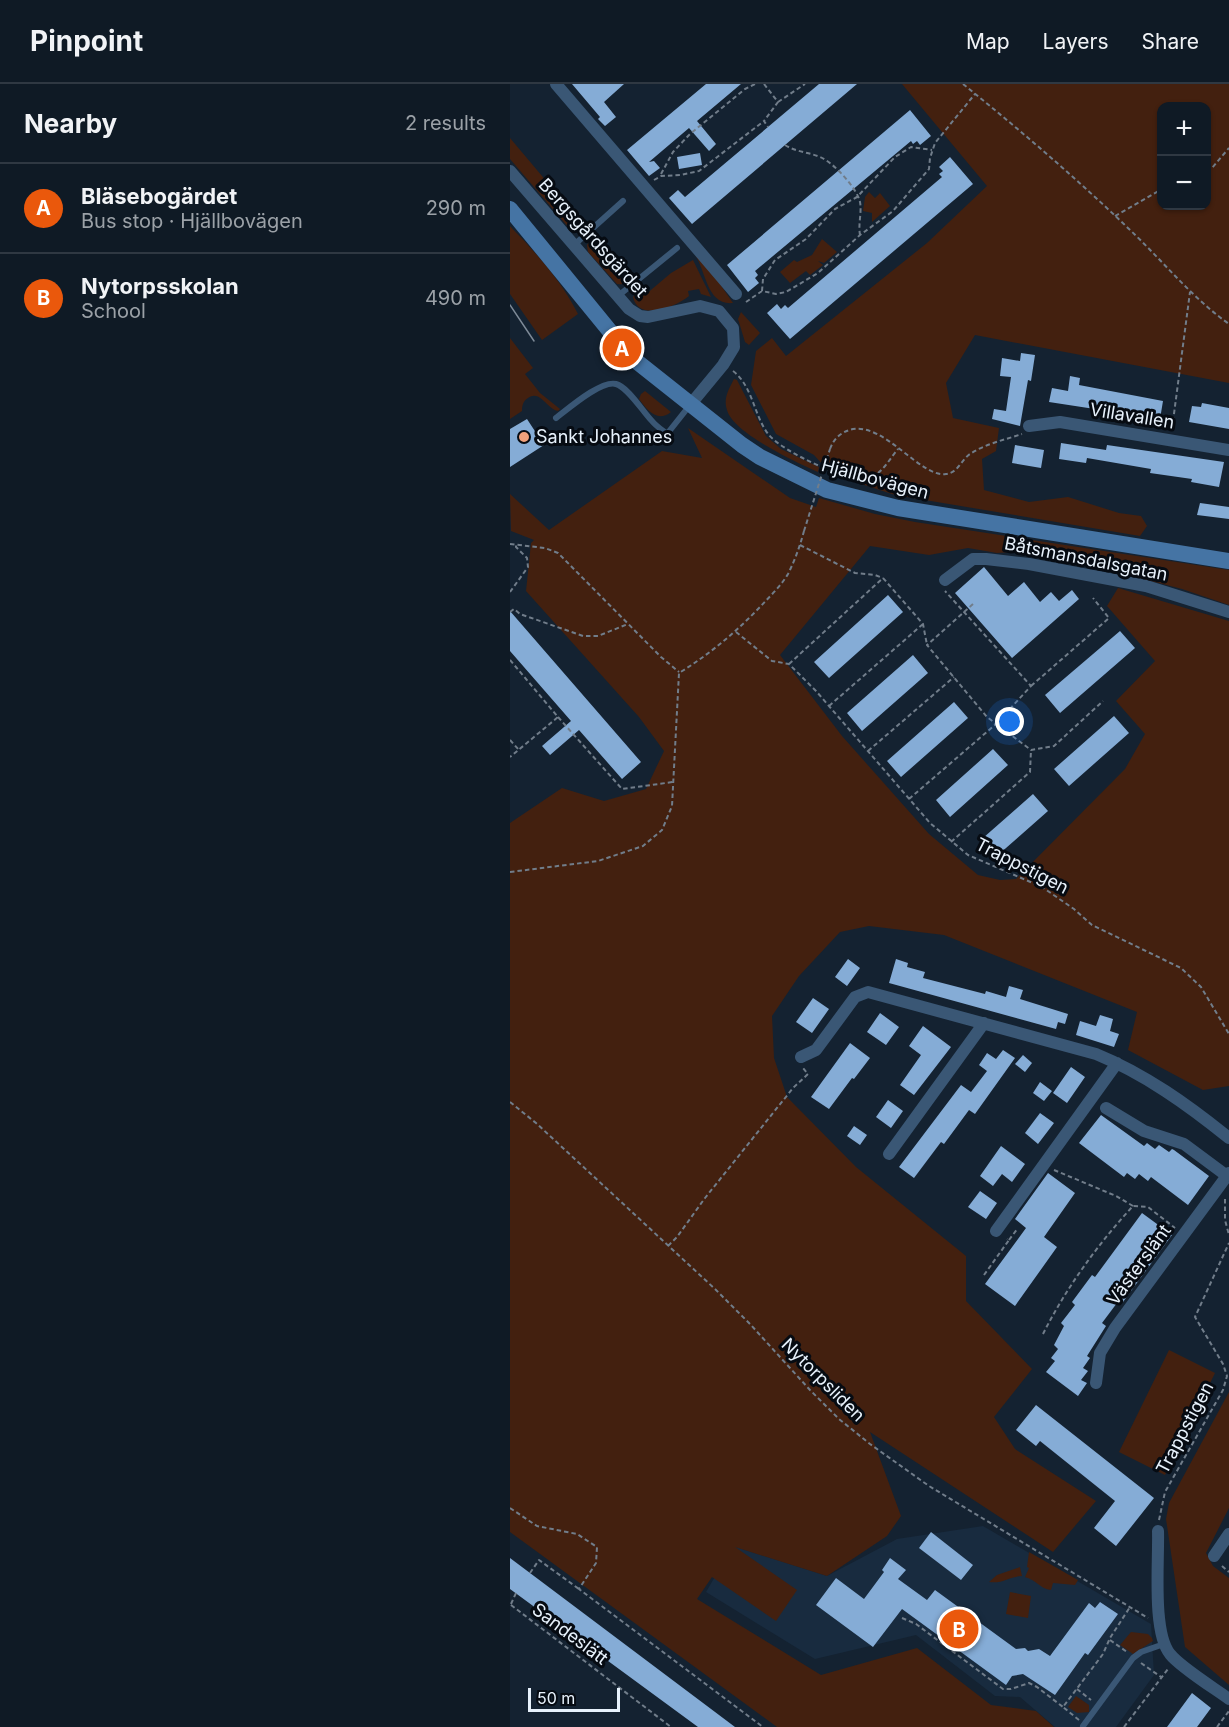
<!DOCTYPE html>
<html lang="en">
<head>
<meta charset="utf-8">
<style>
	body { margin:0; font-family:Inter,sans-serif; background:#18232d; color:#f1f3f6 }
	.controls { position:absolute; right:18px; top:18px; display:grid; overflow:hidden; border-radius:12px; box-shadow:0 2px 4px #0004 }
	.controls button { width:54px; height:54px; display:grid; place-items:center; padding:0; border:0; border-bottom:2px solid #2f3842; background:#0f1a25; color:#f1f3f6; font:30px sans-serif }
	.scale { position:absolute; left:18px; bottom:15px; width:92px; box-sizing:border-box; padding-left:6px; border:3px solid #e7f1fb; border-top:0; font-size:16px; line-height:21px; white-space:nowrap; color:#e7f1fb; -webkit-text-stroke:4px #060b12; paint-order:stroke }
	.you { position:absolute; left:500px; top:638px; width:21px; height:21px; margin:-15px; border:4px solid #fff; border-radius:50%; background:#1a73e8; box-shadow:0 0 0 9px #1a73e833 }
	.badge { display:grid; place-items:center; width:39px; height:39px; border-radius:50%; background:#ea580c; color:#fff; font-size:20px; font-weight:700 }
	.pin { position:absolute; translate:-50% -50%; border:3px solid #fff; box-shadow:0 2px 6px #0006 }
	.list { margin:0; padding:0; list-style:none }
	h2 { display:flex; justify-content:space-between; align-items:center; height:78px; margin:0; padding:0 24px; font-size:26px }
	h2 small { font-size:20px; font-weight:400; color:#9ba1a7 }
	.list li { display:grid; grid-template-columns:39px 1fr auto; gap:18px; align-items:center; box-sizing:border-box; height:90px; padding:0 24px; border-top:2px solid #2f3842 }
	.list b { display:block; font-size:22px; white-space:nowrap }
	.list p { margin:0; font-size:20px; white-space:nowrap; color:#9ba1a7 }
	.list em { font-size:20px; font-style:normal; color:#9ba1a7 }
	.map { position:relative; flex:none; width:719px; height:1643px; overflow:hidden }
	header { display:flex; align-items:center; gap:36px; box-sizing:border-box; height:84px; padding:0 30px; background:#0f1a25; border-bottom:2px solid #2f3842 }
	header strong { font-size:28px }
	nav { display:flex; gap:33px; margin-inline-start:auto; font-size:21px }
	main { display:flex }
	aside { flex:1; background:#0f1a25 }
	.map>svg:first-child { display:block }
	.built { fill:#182b3f }
	.green { fill:#43200f; fill-rule:evenodd }
	.building { fill:#85acd6 }
	.lines { fill:none; stroke-linecap:round; stroke-linejoin:round }
	.path { stroke:#717d8a; stroke-width:2; stroke-dasharray:4.5 3; stroke-linecap:butt }
	.lane { stroke:#3a5775; stroke-width:6 }
	.street { stroke:#3a5775; stroke-width:12 }
	.secondary { stroke:#4574a4; stroke-width:16 }
	.tram { stroke:#7e8a97; stroke-width:1.5 }
	.path-bridge { stroke:#717d8a; stroke-width:2; stroke-dasharray:4.5 3; stroke-linecap:butt }
	.poi-dot { fill:#f1a17c; stroke:#060b12; stroke-width:2 }
	.labels { text-anchor:middle; stroke-width:6; stroke-linejoin:round; paint-order:stroke }
	.street-label { font-size:18px; fill:#e7f1fb; stroke:#060b12 }
	.poi-label { font-size:18px; fill:#e7f1fb; stroke:#060b12; text-anchor:start }
</style>
</head>
<body>
<header>
<strong>Pinpoint</strong>
<nav><a>Map</a><a>Layers</a><a>Share</a></nav>
</header>
<main>
<aside>
<h2>Nearby<small>2 results</small></h2>
<ul class="list">
<li><span class="badge">A</span><div><b>Bläsebogärdet</b><p>Bus stop · Hjällbovägen</p></div><em>290 m</em></li>
<li><span class="badge">B</span><div><b>Nytorpsskolan</b><p>School</p></div><em>490 m</em></li>
</ul>
</aside>
<div class="map">
<svg width="719" height="1643" viewBox="0 0 719 1643">
	<rect width="100%" height="100%" fill="#142231"/>
	<!-- built -->
	<path class="built" d="M473,1442L641,1540L644,1591L606,1643H545L510,1613L485,1612L406,1551L305,1575L196,1508L223,1462L317,1492L387,1455Z"/>
	<!-- green -->
	<path class="green" d="M392,0H719V299L465,251L436,299L443,334L489,344L486,367L472,375L474,406L519,418L558,413L609,429L631,432L637,442L630,452L385,411L321,390L304,371L266,350L241,301L246,267L262,254L276,272L417,159L477,102ZM696,22V122H652V22Z
		M0,54L75,143L69,146L59,144L0,75Z
		M359,108L365,114L370,109L380,122L362,138V129L353,127L355,113Z
		M0,142C26,169 51,196 68,230L32,256L0,210Z
		M83,152L121,196C117,200 113,201 107,200L78,168L77,161Z
		M312,155L327,168L314,179L308,177L313,181L300,191L296,187L280,199L270,188L284,176L287,178L302,171Z
		M181,162L186,165L223,219C193,222 197,178 179,164Z
		M183,176L201,213L191,210L189,205L178,207L179,212C166,223 128,238 123,213L129,204L135,211L161,189Z
		M231,228L250,249L239,261L235,258L228,235Z
		M0,254L23,284L15,290L30,309L50,325L48,327C37,325 30,305 18,314C13,317 12,322 12,327L0,335Z
		M224,295L227,296L256,352L271,365L309,383L308,388C286,378 223,349 217,326C213,314 219,305 224,295Z
		M135,307L161,328C147,339 137,326 129,315L131,310Z
		M178,344L280,414L306,423L309,414L365,430L405,438L719,486V521L672,505L626,493L632,488L626,485L515,467L487,469L458,464L419,471L360,462L270,571L332,652L419,750L468,791L490,796L506,795L615,685L635,650L606,617L645,577L597,522L608,504L719,537V1002L693,1006L618,966L627,928L434,851L359,842L330,848L289,892L262,932L264,974L277,1013L346,1083L456,1172V1217L522,1285L484,1333L505,1365L586,1417L543,1468L360,1348L391,1432L377,1452L317,1492L225,1463L287,1506L266,1537L202,1493L187,1515L311,1591L407,1564L481,1621L526,1627L544,1643H267L0,1448V739L52,704L94,717L136,705L154,667L129,633L16,507L21,459L24,456L1,447L0,410L39,446L152,367L192,374Z
		M659,1266L705,1289L655,1391L609,1368Z
		M719,1308V1424L696,1469L703,1482L719,1494V1601L675,1563L656,1435L659,1419Z
		M519,1468L568,1496L565,1501L543,1499L541,1506C530,1505 527,1496 515,1493L519,1484L517,1483Z
		M510,1483L512,1492C498,1493 493,1500 479,1498L487,1491Z
		M500,1508L521,1512L518,1534L496,1530Z
		M621,1548L638,1550L642,1554L643,1557L623,1570L610,1561Z
		M566,1612L579,1621V1628L567,1629L558,1623Z"/>
	<!-- building -->
	<path class="building" d="M62,0H114L94,18L106,33L95,42L88,35L90,33Z
		M196,0H231L187,37L206,60L199,67L179,44L139,78L144,77L150,84L139,92L117,66Z
		M309,0H347L182,140L159,114L168,106L175,113Z
		M400,26L421,52L410,61L407,57L403,60L401,57L245,187L248,191L245,194L249,199L238,208L217,181Z
		M190,69L192,81L169,85L167,73Z
		M440,73L463,100L280,255L257,229L267,220L271,225L275,221L278,224L432,93L429,90L433,87L429,83Z
		M511,269L525,271L521,297L518,296L510,342L482,335L484,325L496,327L501,293L490,292L492,274L510,277Z
		M560,292L570,294L569,301L653,317L650,335L539,318L542,304L558,307Z
		M692,319L719,324V345L679,338L682,322L691,323Z
		M17,335L34,361L0,383V345Z
		M551,359L596,366L597,361L714,378L709,403L681,398L682,395L640,389L641,385L577,374L576,379L549,375Z
		M505,361L534,366L531,384L502,379Z
		M690,419L719,423V435L687,431Z
		M474,483L498,512L514,498L530,518L541,508L549,517L562,506L569,515L502,574L445,509Z
		M378,511L393,528L319,594L304,578Z
		M0,527L131,678L112,695L69,646L40,671L32,662L61,637L0,567Z
		M610,547L625,564L550,629L535,611Z
		M403,571L418,589L352,647L337,629Z
		M444,618L458,634L391,693L377,677Z
		M604,632L619,649L559,702L544,685Z
		M483,665L498,681L440,733L426,716Z
		M523,710L538,727L488,771L473,754Z
		M338,875L350,884L337,902L325,893Z
		M386,875L398,879L397,883L415,888L413,894L475,910L476,907L496,913L499,902L513,906L510,915L558,930L555,940L548,938L546,945L379,899Z
		M303,914L319,925L302,949L286,938Z
		M370,929L389,943L376,961L357,948Z
		M590,931L603,935L600,947L609,950L604,963L566,951L570,937L586,942Z
		M413,942L441,963L404,1011L390,1001L411,971L399,962Z
		M340,959L360,974L344,995L342,994L319,1025L301,1013Z
		M493,966L505,974L465,1030L459,1026L434,1060L431,1058L404,1094L389,1083L451,1001L461,1008L477,987L469,981L477,969L486,975Z
		M513,971L522,979L515,988L505,980Z
		M561,983L575,993L557,1019L543,1009Z
		M530,998L542,1007L534,1017L523,1009Z
		M378,1016L393,1027L381,1044L366,1033Z
		M530,1029L544,1039L528,1060L515,1049Z
		M591,1031L634,1062L637,1059L645,1065L649,1061L659,1068L662,1065L664,1066L699,1092L678,1121L641,1093L638,1097L629,1090L625,1095L617,1089L614,1093L569,1059Z
		M344,1042L357,1051L350,1061L337,1052Z
		M491,1062L515,1080L502,1098L492,1090L483,1102L470,1092Z
		M538,1089L565,1109L534,1153L547,1163L505,1222L475,1200L516,1144L505,1135Z
		M470,1107L487,1119L476,1135L458,1123Z
		M632,1129L662,1151L613,1218L610,1215L592,1239L596,1242L577,1272L580,1274L573,1284L578,1287L571,1296L577,1299L568,1312L536,1288L545,1277L541,1274L548,1265L544,1261L554,1242L551,1239L565,1221L562,1218L582,1191L585,1193Z
		M526,1321L644,1414L606,1462L584,1444L605,1417L530,1357L526,1362L506,1346Z
		M421,1448L463,1481L451,1496L409,1464Z
		M0,1474L20,1489L225,1643H188L0,1505Z
		M380,1474L396,1486L388,1495L417,1516L425,1506L506,1565L515,1564L518,1567L529,1565L540,1572L579,1519L585,1524L590,1518L608,1530L578,1571L575,1569L545,1611L513,1590L502,1592L496,1601L392,1525L363,1563L306,1521L326,1494L354,1515L374,1488L372,1486Z
		M682,1609L701,1624L687,1643H657Z"/>
	<g class="lines">
		<!-- path -->
		<path class="path" d="M254,0L268,18L254,37L258,43
			M453,0C510,46 566,94 619,145C653,177 681,213 719,240
			M268,18L295,0
			M275,61C286,68 298,68 310,73C323,78 347,104 350,118C352,128 348,140 350,151
			M696,86L702,84L719,64
			M151,90L163,68L180,50L235,5L245,0
			M144,96L151,92L170,91L189,87L254,37
			M605,132L652,105
			M252,207L253,195L265,176L296,155L325,125L347,113L385,73L401,63L422,66
			M236,218L252,207L266,210L276,208L308,189L350,151L383,127L419,85L420,74L425,59L465,10
			M223,287C243,302 244,333 259,351C273,368 341,401 363,392C373,388 381,373 388,365
			M662,345L680,208
			M320,365C324,354 331,348 343,345C376,340 411,394 436,390C448,389 451,376 460,370C475,360 494,356 512,350
			M0,460L35,464L48,469L151,573L169,588
			M290,461L345,489L365,491L373,494
			M0,508L18,483L17,474L6,463V460
			M463,520L417,561L477,633L521,666L544,662L593,617
			M0,528L4,525L10,530L73,552H88L118,540
			M226,548L262,577L279,580L306,607L420,739L458,771L532,803L564,825L582,841L671,884L691,903L719,950
			M0,576L48,633L0,673
			M279,580L373,494L413,540L417,561
			M521,602L599,534L583,514
			M319,622L413,540
			M48,633L112,705L163,698
			M0,656L9,666
			M358,667L444,593
			M399,715L486,640L521,602L435,507
			M441,758L520,688L521,666
			M0,788L88,777L133,762L152,746L162,722L169,589C200,570 226,548 251,522C260,512 271,502 278,490C285,476 290,462 294,447
			M0,1018L26,1039L205,1205L240,1240L300,1306L329,1335L360,1360L419,1402L638,1534
			M544,1086L606,1112L623,1122
			M715,1115V1136L719,1151
			M499,1156L508,1144
			M158,1162L167,1153L195,1114L283,1004L298,990L293,984
			M474,1191L499,1156L497,1155
			M533,1250C556,1204 588,1160 623,1122L638,1123L665,1144
			M0,1424L27,1442L67,1450L87,1463L86,1479L69,1505L253,1643
			M649,1436L655,1408L713,1306L717,1292L713,1280L685,1233L719,1159
			M712,1482L719,1488
			M20,1489L29,1476L69,1505
			M1,1520L6,1509
			M1,1521L161,1643
			M392,1534L406,1540L493,1605H501L519,1599L527,1603L553,1623
			M600,1556L617,1568
			M631,1579L651,1593
			M567,1605L581,1616
			M569,1636L553,1623L593,1570L600,1554L620,1523
			M614,1643L658,1585
			M707,1643L719,1627"/>
		<!-- lane -->
		<path class="lane" d="M64,161L113,117
			M108,212L167,164
			M46,334C58,325 91,296 106,300C118,303 133,328 142,337C146,342 152,346 157,350L180,321
			M573,1642L623,1574L631,1568L654,1560"/>
		<!-- street -->
		<path class="street" d="M46,0L226,210
			M0,87L119,225L130,232L138,233L190,222L209,227L223,244L224,263L213,281L180,321
			M519,342L550,338L719,366
			M435,496L463,475H476L519,480L636,502L719,528
			M291,973L306,966L345,913L358,908L586,970C635,990 678,1021 719,1054
			M596,1024L634,1047L674,1060L717,1092
			M379,1070L474,939
			M486,1147L607,979
			M586,1299L590,1269L605,1244L719,1089
			M648,1447C649,1477 642,1548 660,1570C670,1583 704,1604 719,1615
			M704,1472L719,1450"/>
		<!-- secondary -->
		<path class="secondary" d="M0,125L121,273L232,361L250,373L317,406L388,424L719,477"/>
		<!-- tram -->
		<path class="tram" d="M0,221L24,257"/>
		<!-- path-bridge -->
		<path class="path-bridge" d="M294,447L320,365"/>
	</g>
	<!-- markers -->
	<circle class="poi-dot" cx="14" cy="353" r="6"/>
	<g class="labels">
		<!-- street labels -->
		<g class="street-label">
			<text transform="translate(83 154) rotate(48)" y="6">Bergsgårdsgärdet</text>
			<text transform="translate(622 332) rotate(9)" y="6">Villavallen</text>
			<text transform="translate(365 395) rotate(15)" y="6">Hjällbovägen</text>
			<text transform="translate(576 475) rotate(11)" y="6">Båtsmansdalsgatan</text>
			<text transform="translate(512 782) rotate(27)" y="6">Trappstigen</text>
			<text transform="translate(629 1181) rotate(-54)" y="6">Västerslänt</text>
			<text transform="translate(313 1296) rotate(45)" y="6">Nytorpsliden</text>
			<text transform="translate(675 1344) rotate(-62)" y="6">Trappstigen</text>
			<text transform="translate(60 1550) rotate(37)" y="6">Sandeslätt</text>
		</g>
		<!-- poi labels -->
		<g class="poi-label">
			<text x="26" y="359">Sankt Johannes</text>
		</g>
	</g>
</svg>
<div class="controls">
<button>+</button>
<button>−</button>
</div>
<div class="scale">50 m</div>
<div class="you"></div>
<div class="pin badge" style="left:112px;top:264px">A</div>
<div class="pin badge" style="left:449px;top:1545px">B</div>
</div>
</main>
</body>
</html>
